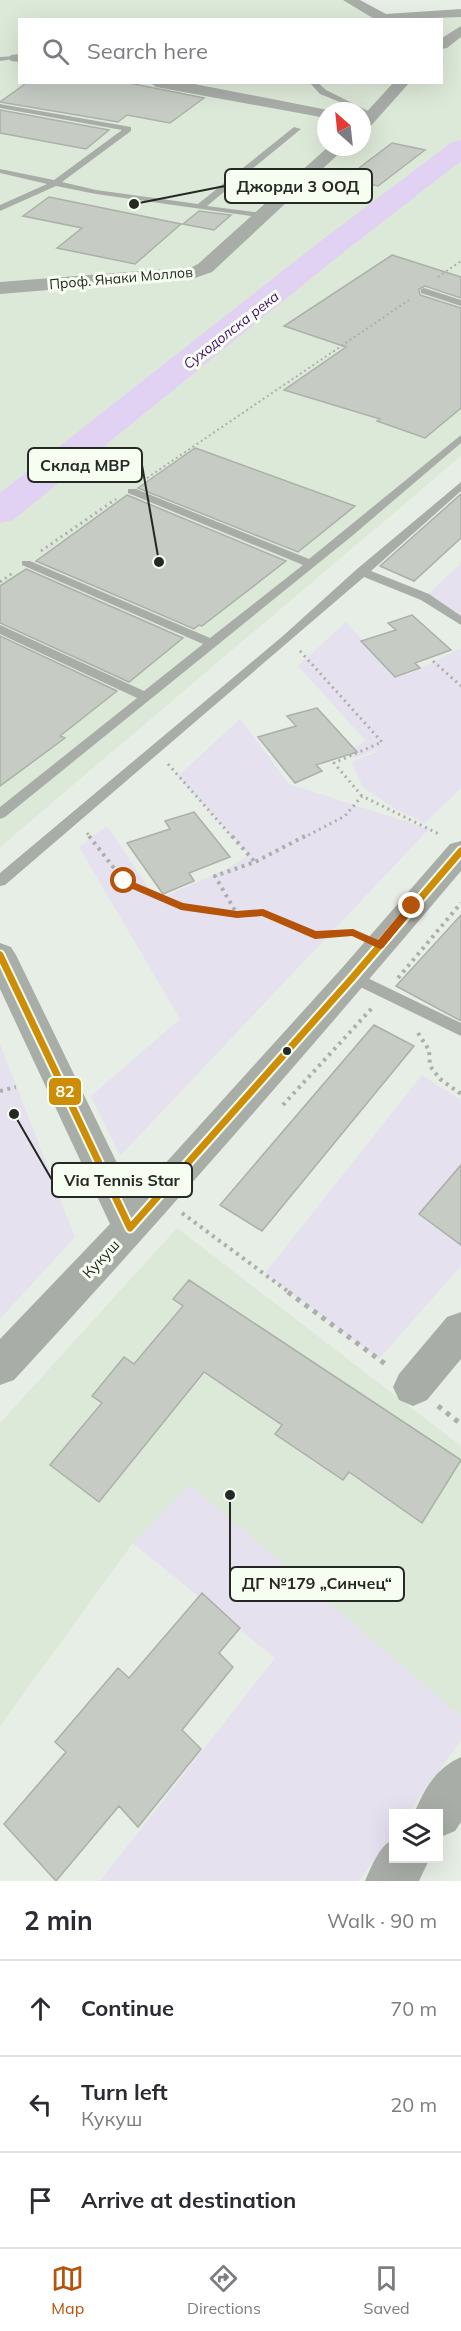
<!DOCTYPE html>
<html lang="en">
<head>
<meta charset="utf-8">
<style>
	body { margin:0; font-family:Mulish,sans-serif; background:#f7f7f7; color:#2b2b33 }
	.controls { position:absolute; right:18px; bottom:18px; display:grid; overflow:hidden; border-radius:0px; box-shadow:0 6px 24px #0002 }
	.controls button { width:54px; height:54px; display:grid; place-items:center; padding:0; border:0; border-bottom:2px solid #e1e1e2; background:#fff; color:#2b2b33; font:30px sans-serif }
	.compass { position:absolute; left:317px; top:102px; width:54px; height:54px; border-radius:50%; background:#fff; box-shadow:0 6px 24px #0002; rotate:333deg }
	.stop { position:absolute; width:18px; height:18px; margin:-14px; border:4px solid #b45309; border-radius:50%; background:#fff }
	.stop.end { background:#b45309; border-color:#fff; box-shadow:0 2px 6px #0008 }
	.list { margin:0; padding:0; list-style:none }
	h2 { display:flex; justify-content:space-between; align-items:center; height:78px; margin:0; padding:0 24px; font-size:26px }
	h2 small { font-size:20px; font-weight:400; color:#7c7c81 }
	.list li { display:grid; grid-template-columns:39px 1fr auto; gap:18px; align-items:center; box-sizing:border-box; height:96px; padding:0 24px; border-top:2px solid #e1e1e2 }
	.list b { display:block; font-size:22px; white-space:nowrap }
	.list p { margin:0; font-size:20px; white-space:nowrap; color:#7c7c81 }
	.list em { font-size:20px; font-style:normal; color:#7c7c81 }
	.icon { flex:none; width:33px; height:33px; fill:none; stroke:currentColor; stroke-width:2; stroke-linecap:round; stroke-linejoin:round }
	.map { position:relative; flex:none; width:461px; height:1881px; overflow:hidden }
	.search { position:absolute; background:#fff; box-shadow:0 6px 24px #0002; left:18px; right:18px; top:18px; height:66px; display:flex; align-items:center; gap:15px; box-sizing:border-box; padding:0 21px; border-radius:0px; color:#7c7c81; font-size:22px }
	.sheet { height:366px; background:#fff }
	nav { display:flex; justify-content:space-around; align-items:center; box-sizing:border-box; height:84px; border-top:2px solid #e1e1e2; background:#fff; font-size:16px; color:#7c7c81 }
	nav a { display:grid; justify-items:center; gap:3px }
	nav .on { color:#b45309 }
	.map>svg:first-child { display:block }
	.built { fill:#dde9d8; fill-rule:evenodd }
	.green { fill:#e6e1ee }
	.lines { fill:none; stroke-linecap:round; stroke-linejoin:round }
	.river { fill:#e1d1f3; fill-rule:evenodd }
	.building { fill:#c6cbc4; stroke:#abb0a9; stroke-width:1.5 }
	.path-far3 { stroke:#acb0ab; stroke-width:2; stroke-dasharray:2 3; stroke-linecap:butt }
	.path-far2 { stroke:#acb0ab; stroke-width:3; stroke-dasharray:2 4; stroke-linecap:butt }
	.path-far1 { stroke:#acb0ab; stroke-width:4; stroke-dasharray:3 4.5; stroke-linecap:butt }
	.path { stroke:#acb0ab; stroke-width:5; stroke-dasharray:4.5 6; stroke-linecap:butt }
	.lane { fill:#a9ada8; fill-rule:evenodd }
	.street { fill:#a9ada8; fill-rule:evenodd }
	.bus-1-casing { stroke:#f5fef1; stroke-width:11 }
	.bus-1 { stroke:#cd8d07; stroke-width:7 }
	.route { fill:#b45309 }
	.bus-dot { fill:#252923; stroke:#f5fef1; stroke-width:2 }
	.labels { text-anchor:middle; stroke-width:6; stroke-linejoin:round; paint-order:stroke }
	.far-street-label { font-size:14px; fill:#252923; stroke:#f5fef1 }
	.far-water-label { font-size:14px; font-style:italic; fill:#4b0b71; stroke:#f5fef1 }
	.street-label { font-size:15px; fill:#252923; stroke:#f5fef1 }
	.leader { fill:none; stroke:#252923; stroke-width:2 }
	.callout-dot { fill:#252923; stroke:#f5fef1; stroke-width:2 }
	.callout { fill:#f5fef1; stroke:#252923; stroke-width:2 }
	.callout-label { font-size:16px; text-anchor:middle; font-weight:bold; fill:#252923 }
	.line-badge { stroke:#f5fef1; stroke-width:2 }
	.badge-label { font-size:16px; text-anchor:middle; font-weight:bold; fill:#fff }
</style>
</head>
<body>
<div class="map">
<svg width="461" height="1881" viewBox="0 0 461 1881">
	<rect width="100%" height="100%" fill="#e7eee5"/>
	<!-- built -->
	<path class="built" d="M0,0H350L374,14L461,13V456L0,847ZM20,20H442V82H20ZM326,111H362V147H326Z
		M177,1228L461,1446V1740L430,1783L133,1543L0,1726V1423Z"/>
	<!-- green -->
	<path class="green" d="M461,563V622L425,597Z
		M346,622L382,662L407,675L461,648V788L425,823L397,810L363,787L351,762L377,752L376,750L355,758L343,751L361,744L365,740L298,666Z
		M240,719L289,784L429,829L120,1156L91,1096L180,1019L79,847L107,826L157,900L226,869L249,855L178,776Z
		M0,1044L75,1237L0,1319Z
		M422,1075L461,1100V1266L379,1359L265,1273Z
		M190,1485L461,1716V1740L408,1813L394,1814L393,1834L359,1881H100L275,1658L133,1543Z"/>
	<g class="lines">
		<!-- river -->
		<path class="river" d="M461,140V161L335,259L13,520L0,523V493L313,247L452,142Z"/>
	</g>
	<!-- building -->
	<path class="building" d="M28,82H124L204,98L170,123L127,115L118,122L0,102Z
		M0,110L109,130L86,149L0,133Z
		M392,143L425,150L378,186L346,178Z
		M49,197L181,224L135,264L57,248L82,228L23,216Z
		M199,211L231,215L214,230L183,224Z
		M392,255L461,277V298L425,286L419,289L420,295L461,308V408L425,438L377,421L380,419L284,390L346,347L284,326Z
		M195,448L201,450L355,506L298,552L138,488Z
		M461,494V538L414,581L380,566Z
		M127,495L286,561L202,626L199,625L194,629L36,561Z
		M26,569L183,638L129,682L0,623V586Z
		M412,615L451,650L415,663L420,668L395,677L361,641L396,630L388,623Z
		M0,636L117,691L60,736L65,738L0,786Z
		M317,708L357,752L316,765L322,771L295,783L258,737L296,726L287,716Z
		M194,812L230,857L189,873L194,881L163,894L127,843L170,829L165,821Z
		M461,915V1021L396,986Z
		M374,1025L414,1046L262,1231L220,1205Z
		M461,1165V1245L419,1214Z
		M189,1280L461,1460L422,1523L349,1472L343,1480L275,1434L282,1425L204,1372L99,1502L50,1465L102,1403L92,1396L124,1357L134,1364L183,1306L173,1299Z
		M202,1593L240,1628L219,1653L233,1667L182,1730L201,1749L138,1827L119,1806L56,1881L4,1824L66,1752L55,1742L118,1668L129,1678Z"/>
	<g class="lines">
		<!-- path-far3 -->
		<path class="path-far3" d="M438,277L461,261
			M147,478L409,300"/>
		<!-- path-far2 -->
		<path class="path-far2" d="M41,551L116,499
			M0,582L14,572
			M300,651L382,742L334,763L362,796
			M433,661L461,686
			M168,764L233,838
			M87,833L91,838
			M303,838L345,816L362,796L441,835"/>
		<!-- path-far1 -->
		<path class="path-far1" d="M89,836L124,881L181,907L236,914
			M232,836L255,862
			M305,836L255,862L215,876L237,914L263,913L315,935L355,933
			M398,978L461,903
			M418,1033L429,1050L430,1066L440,1079L461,1094
			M0,1091L16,1087
			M283,1105L373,1007
			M182,1213L290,1293"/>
		<!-- path -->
		<path class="path" d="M288,1292L388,1366
			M438,1406L461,1424"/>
		<!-- lane -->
		<path class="lane" d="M0,57L16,56L20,58L0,61Z
			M309,82H317L326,90L374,114L367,116L362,111L320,94Z
			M0,104L131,127V131L62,182L96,190L198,204L294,127L301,129L207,206L262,213L266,216L265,218L96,194L56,186L0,211V205L47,184L0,173V169L54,180L122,130L0,108Z
			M424,288L461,300V306L421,293V289Z
			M461,435V443L352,536L5,817L0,819V807L137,698L0,634V625L144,691L203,644L22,565V561H30L210,638L303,565L128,493V489H136L309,559Z
			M461,482V491L371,571L429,594L461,616V625L421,600L364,577L5,885L0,886V873L284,635L357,569Z
			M353,971L461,1023V1036L348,981L345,977L348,973Z"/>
		<!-- street -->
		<path class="street" d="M343,0H360L386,14L461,9V17L376,20Z
			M461,26V37L447,48L442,49V38Z
			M20,54V62L11,61L9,58L11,55Z
			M149,82H184L333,111H326V118L156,87Z
			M394,82H410L368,129L362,131V117Z
			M328,147H346L212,272L195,278L0,294V282L192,267L198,264Z
			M461,841V871C315,1044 167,1214 14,1380L0,1385V1339L110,1224L0,989V943L11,947L16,955L134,1198L342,968L450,844Z
			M461,1312V1359L427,1400L413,1406L399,1400L393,1387L399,1374L447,1317Z
			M461,1757V1822L455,1831L438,1838V1814H414C424,1789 436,1768 461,1757Z
			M394,1839V1858H430L419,1881H365C371,1868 379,1845 394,1839Z"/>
		<defs>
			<path id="bus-1" d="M0,955L130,1228
				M130,1228L353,977L461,851"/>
		</defs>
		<!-- bus-1 casing -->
		<use href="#bus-1" class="bus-1-casing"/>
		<!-- bus-1 -->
		<use href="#bus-1" class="bus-1"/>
	</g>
	<!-- route -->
	<path class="route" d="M124,878L183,903L237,911L263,909L316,931L353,929L378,940L409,903H416L417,906L383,948L380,949L352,936L315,939L262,916L237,918L181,910L121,884L119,881Z"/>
	<!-- markers -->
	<circle class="bus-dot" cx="287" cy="1051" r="5"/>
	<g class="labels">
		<!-- far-street labels -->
		<g class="far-street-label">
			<text transform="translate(121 278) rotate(-5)" y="5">Проф. Янаки Моллов</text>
		</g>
		<!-- far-water labels -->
		<g class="far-water-label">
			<text transform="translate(231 330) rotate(-38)" y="5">Суходолска река</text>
		</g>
		<!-- street labels -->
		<g class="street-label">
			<text transform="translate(101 1259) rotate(-47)" y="5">Кукуш</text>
		</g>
	</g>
	<!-- callouts -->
	<path class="leader" d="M134 204L225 186M159 562L142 465M14 1114L52 1180M230 1495L230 1584"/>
	<g class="callout-dot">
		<circle cx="134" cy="204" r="6"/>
		<circle cx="159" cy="562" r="6"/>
		<circle cx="14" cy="1114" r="6"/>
		<circle cx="230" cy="1495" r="6"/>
	</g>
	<g class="callout">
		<rect x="225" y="169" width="147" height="34" rx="6"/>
		<rect x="28" y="448" width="114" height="34" rx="6"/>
		<rect x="52" y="1163" width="140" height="34" rx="6"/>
		<rect x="230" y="1567" width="174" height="34" rx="6"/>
	</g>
	<g class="callout-label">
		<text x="298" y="192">Джорди 3 ООД</text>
		<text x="85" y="471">Склад МВР</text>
		<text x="122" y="1186">Via Tennis Star</text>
		<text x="317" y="1589">ДГ №179 „Синчец“</text>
	</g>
	<rect class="line-badge" x="48" y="1077" width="34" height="29" rx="6" fill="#cd8d07"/>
	<g class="badge-label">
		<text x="65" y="1097">82</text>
	</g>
</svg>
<div class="controls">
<button><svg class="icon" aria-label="layers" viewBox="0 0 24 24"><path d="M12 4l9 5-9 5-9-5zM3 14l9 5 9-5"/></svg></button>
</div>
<svg class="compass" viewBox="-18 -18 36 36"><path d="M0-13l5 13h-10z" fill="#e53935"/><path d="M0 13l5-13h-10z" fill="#7c7c81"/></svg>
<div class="stop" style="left:124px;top:881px"></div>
<div class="stop end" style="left:412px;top:906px"></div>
<div class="search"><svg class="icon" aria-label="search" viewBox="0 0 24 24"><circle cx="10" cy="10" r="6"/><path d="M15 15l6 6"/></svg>Search here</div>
</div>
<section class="sheet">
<h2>2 min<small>Walk · 90 m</small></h2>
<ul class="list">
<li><svg class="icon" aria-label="ahead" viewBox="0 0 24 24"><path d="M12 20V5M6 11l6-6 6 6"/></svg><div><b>Continue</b></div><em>70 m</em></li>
<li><svg class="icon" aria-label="left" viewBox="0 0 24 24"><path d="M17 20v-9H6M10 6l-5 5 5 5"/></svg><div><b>Turn left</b><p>Кукуш</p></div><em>20 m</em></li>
<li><svg class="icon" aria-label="arrive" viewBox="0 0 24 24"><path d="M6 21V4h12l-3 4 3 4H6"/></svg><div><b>Arrive at destination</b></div></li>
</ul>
</section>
<nav>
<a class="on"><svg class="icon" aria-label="map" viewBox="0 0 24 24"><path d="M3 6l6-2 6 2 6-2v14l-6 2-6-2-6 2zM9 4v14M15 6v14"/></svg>Map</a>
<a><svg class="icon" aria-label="directions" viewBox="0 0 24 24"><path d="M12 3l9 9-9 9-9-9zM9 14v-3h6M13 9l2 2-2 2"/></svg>Directions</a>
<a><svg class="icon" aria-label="saved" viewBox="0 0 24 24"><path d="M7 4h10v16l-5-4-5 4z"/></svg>Saved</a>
</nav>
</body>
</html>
